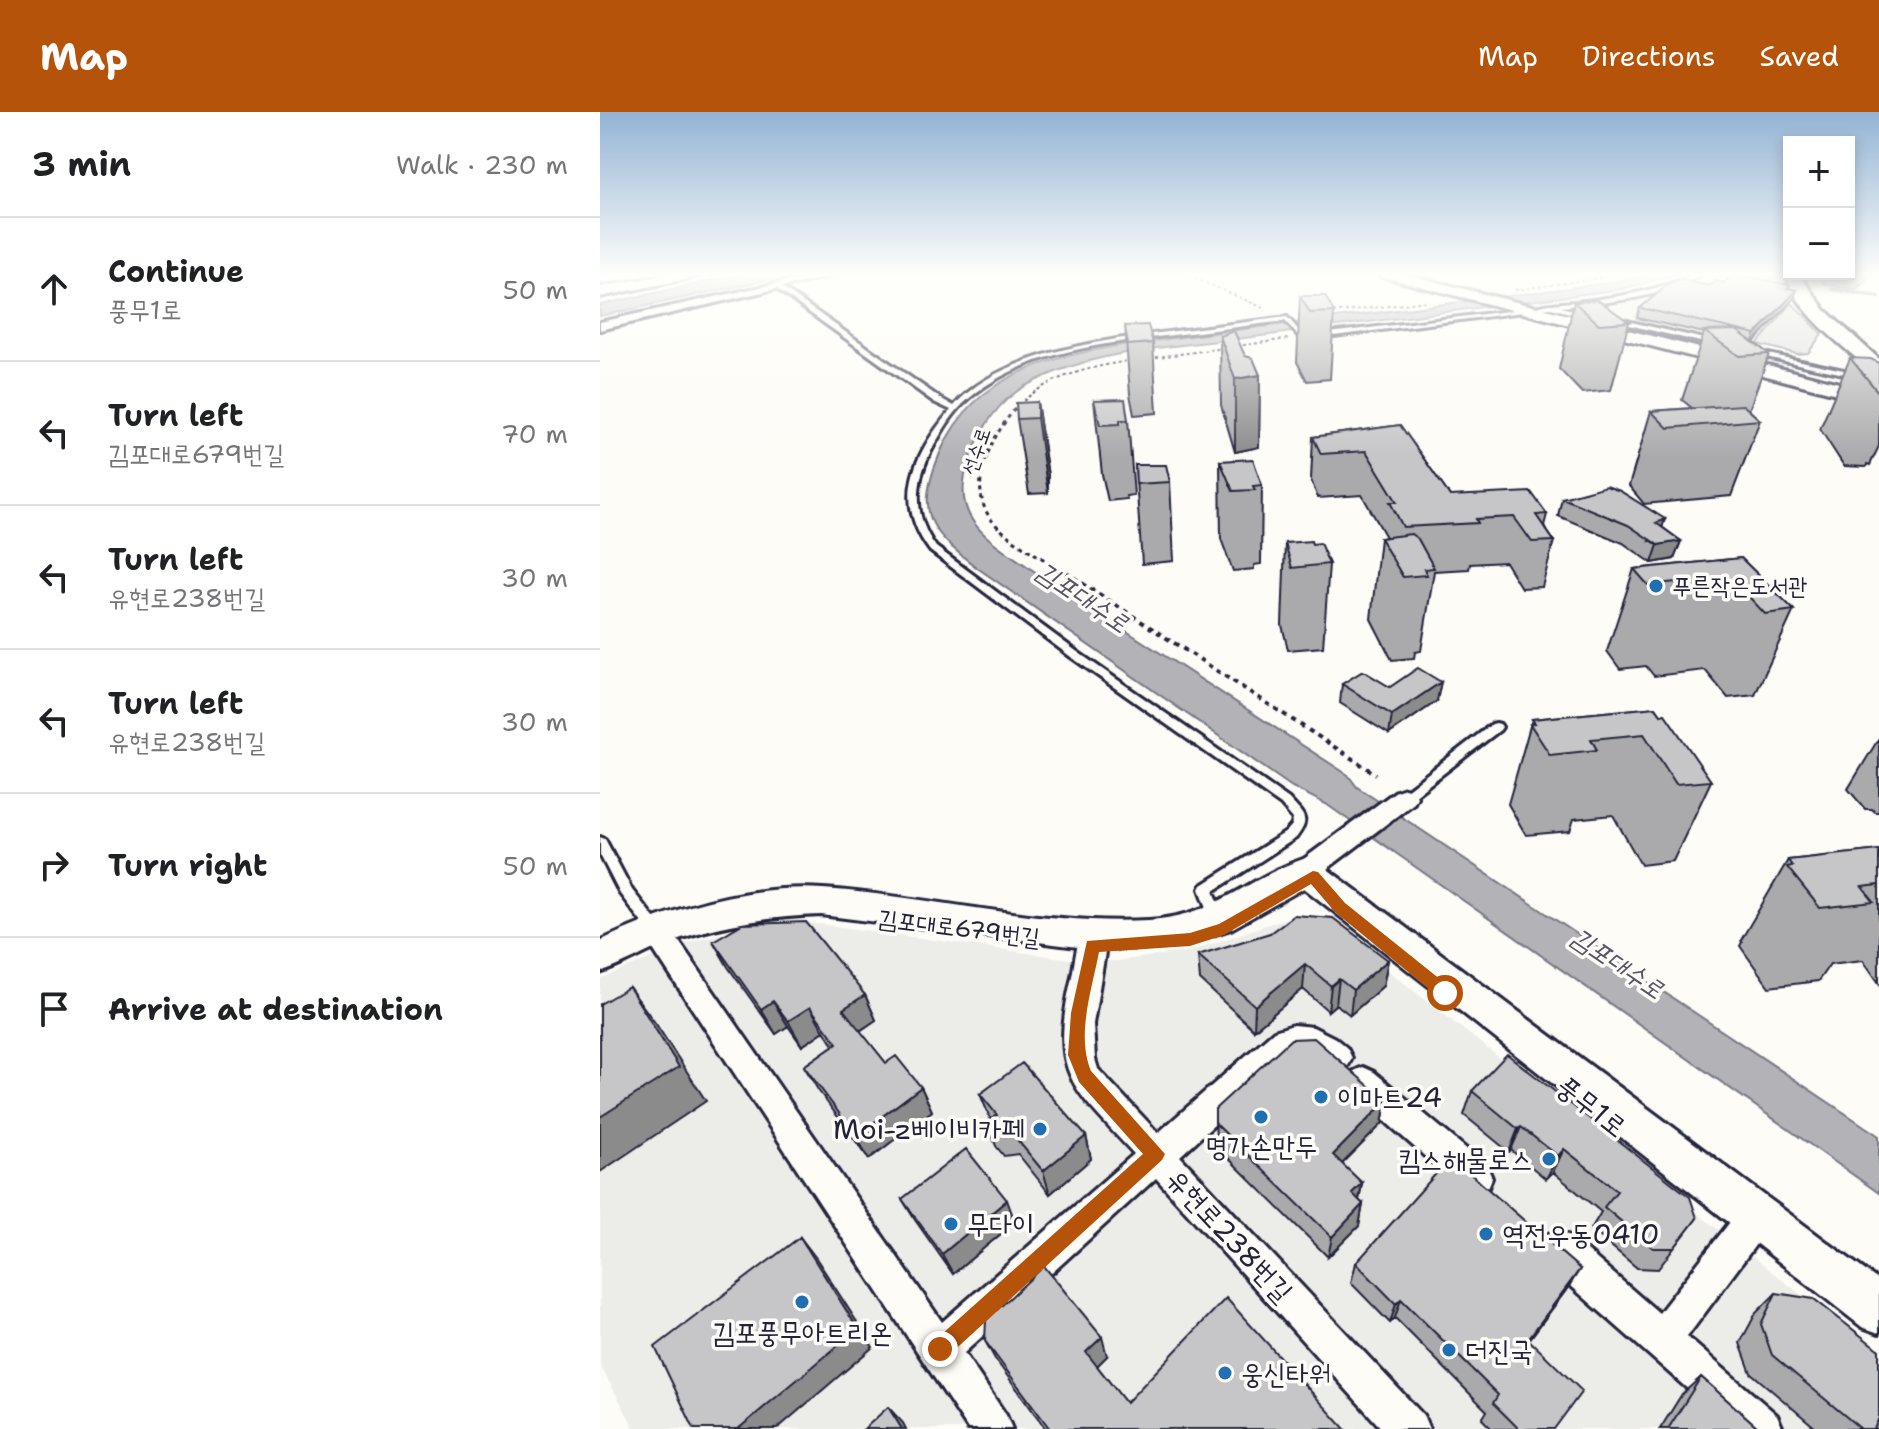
<!DOCTYPE html>
<html lang="en">
<head>
<meta charset="utf-8">
<style>
	body { margin:0; font-family:"Shantell Sans","Poor Story",sans-serif; background:#f2f2f2; color:#202124 }
	.controls { position:absolute; right:24px; top:24px; display:grid; overflow:hidden; border-radius:0px; box-shadow:0 4px 12px #0003 }
	.controls button { width:72px; height:72px; display:grid; place-items:center; padding:0; border:0; border-bottom:2px solid #e0e0e0; background:#fff; color:#202124; font:40px sans-serif }
	.stop { position:absolute; width:24px; height:24px; margin:-18px; border:6px solid #b45309; border-radius:50%; background:#fff }
	.stop.end { background:#b45309; border-color:#fff; box-shadow:0 2px 8px #0008 }
	.list { margin:0; padding:0; list-style:none }
	h2 { display:flex; justify-content:space-between; align-items:center; height:104px; margin:0; padding:0 32px; font-size:34px }
	h2 small { font-size:26px; font-weight:400; color:#757577 }
	.list li { display:grid; grid-template-columns:52px 1fr auto; gap:24px; align-items:center; box-sizing:border-box; height:144px; padding:0 32px; border-top:2px solid #e0e0e0 }
	.list b { display:block; font-size:30px; white-space:nowrap }
	.list p { margin:0; font-size:26px; white-space:nowrap; color:#757577 }
	.list em { font-size:26px; font-style:normal; color:#757577 }
	.icon { flex:none; width:44px; height:44px; fill:none; stroke:currentColor; stroke-width:2; stroke-linecap:round; stroke-linejoin:round }
	.map { position:relative; flex:none; width:1279px; height:1317px; overflow:hidden }
	header { display:flex; align-items:center; gap:48px; box-sizing:border-box; height:112px; padding:0 40px; background:#b45309; color:#fff }
	header strong { font-size:38px }
	nav { display:flex; gap:44px; margin-inline-start:auto; font-size:28px }
	main { display:flex }
	aside { flex:1; background:#fff }
	.map>svg:first-child { display:block }
	.built { fill:#ecece9 }
	.green { fill:#dddcdb; stroke:#807f8b; stroke-width:2 }
	.water { fill:#b2b2b7; stroke:#787885; stroke-width:2 }
	.lines { fill:none; stroke-linecap:round; stroke-linejoin:round }
	.stream { stroke:#787885; stroke-width:4 }
	.service-casing { stroke:#22223b; stroke-width:6 }
	.minor-casing { stroke:#22223b; stroke-width:6 }
	.tertiary-casing { stroke:#22223b; stroke-width:6 }
	.path-far2 { stroke:#22223b; stroke-width:2; stroke-dasharray:3 3; stroke-linecap:butt }
	.path-far1 { stroke:#22223b; stroke-width:3; stroke-dasharray:4 4; stroke-linecap:butt }
	.path { stroke:#22223b; stroke-width:4; stroke-dasharray:5 5; stroke-linecap:butt }
	.service { fill:#fdfcf7; fill-rule:evenodd }
	.minor { fill:#fdfcf7; fill-rule:evenodd }
	.tertiary { fill:#fdfcf7; fill-rule:evenodd }
	.wall { fill:#aaaaac; stroke:#22223b; stroke-width:2 }
	.shaded-wall { fill:#8b8b8c; stroke:#22223b; stroke-width:2 }
	.building { fill:#c6c6c8; stroke:#22223b; stroke-width:2 }
	.route { fill:#b45309 }
	.poi-dot { fill:#1f6fb2; stroke:#fdfcf7; stroke-width:3 }
	.labels { text-anchor:middle; stroke-width:7; stroke-linejoin:round; paint-order:stroke }
	.far-street-label { font-size:20px; fill:#22223b; stroke:#fdfcf7 }
	.poi-label { font-size:24px; fill:#22223b; stroke:#fdfcf7; text-anchor:start }
	.street-label { font-size:24px; fill:#22223b; stroke:#fdfcf7 }
	.water-label { font-size:26px; font-style:italic; fill:#545466; stroke:#fdfcf7 }
	.near-poi-label { font-size:28px; fill:#22223b; stroke:#fdfcf7; text-anchor:start }
	.near-street-label { font-size:28px; fill:#22223b; stroke:#fdfcf7 }
</style>
</head>
<body>
<header>
<strong>Map</strong>
<nav><a>Map</a><a>Directions</a><a>Saved</a></nav>
</header>
<main>
<aside>
<h2>3 min<small>Walk · 230 m</small></h2>
<ul class="list">
<li><svg class="icon" aria-label="ahead" viewBox="0 0 24 24"><path d="M12 20V5M6 11l6-6 6 6"/></svg><div><b>Continue</b><p>풍무1로</p></div><em>50 m</em></li>
<li><svg class="icon" aria-label="left" viewBox="0 0 24 24"><path d="M17 20v-9H6M10 6l-5 5 5 5"/></svg><div><b>Turn left</b><p>김포대로679번길</p></div><em>70 m</em></li>
<li><svg class="icon" aria-label="left" viewBox="0 0 24 24"><path d="M17 20v-9H6M10 6l-5 5 5 5"/></svg><div><b>Turn left</b><p>유현로238번길</p></div><em>30 m</em></li>
<li><svg class="icon" aria-label="left" viewBox="0 0 24 24"><path d="M17 20v-9H6M10 6l-5 5 5 5"/></svg><div><b>Turn left</b><p>유현로238번길</p></div><em>30 m</em></li>
<li><svg class="icon" aria-label="right" viewBox="0 0 24 24"><path d="M7 20v-9h11M14 6l5 5-5 5"/></svg><div><b>Turn right</b></div><em>50 m</em></li>
<li><svg class="icon" aria-label="arrive" viewBox="0 0 24 24"><path d="M6 21V4h12l-3 4 3 4H6"/></svg><div><b>Arrive at destination</b></div></li>
</ul>
</aside>
<div class="map">
<svg width="1279" height="1317" viewBox="0 0 1279 1317">
	<rect width="100%" height="100%" fill="#fdfcf7"/>
	<filter id="ink" filterUnits="userSpaceOnUse"><feTurbulence type="fractalNoise" baseFrequency=".0125" numOctaves="2"/><feDisplacementMap in="SourceGraphic" scale="16" xChannelSelector="R" yChannelSelector="G"/><feConvolveMatrix kernelMatrix="1 2 1 2 8 2 1 2 1" color-interpolation-filters="sRGB"/></filter>
	<g filter="url(#ink)">
		<!-- built -->
		<path class="built" d="M1107,161H1131L1165,167L1103,226L993,201L1008,188L1076,174Z
			M695,803L748,827L1279,1244V1317H35L0,1253V868L88,830L164,811L220,812L477,848L517,849L591,839Z"/>
		<!-- green -->
		<path class="green" d="M1273,161L1256,178L1225,172L1218,162Z
			M1192,191L1222,222L1208,241L1197,242L1157,232Z"/>
		<!-- water -->
		<path class="water" d="M147,161H199L0,204V193Z
			M1052,161H1081L1022,177C901,193 781,209 661,224C586,234 500,235 431,271C398,287 382,315 369,349C348,408 389,427 431,457L748,663L757,675L1279,1024V1081L726,692L692,675L376,455C336,423 316,407 335,354C365,266 440,247 523,233L1009,171Z"/>
		<g class="lines">
			<!-- stream -->
			<path class="stream" d="M1146,161L1175,166
				M1232,177L1279,185"/>
			<defs>
				<path id="service" d="M1096,161H1103C1063,187 1008,190 961,195L986,202L987,203L984,205L951,196L932,199L929,197C945,191 967,191 985,189C1024,184 1061,178 1096,161Z
					M174,173H178L340,286L354,294C402,238 514,227 583,218C618,214 652,209 687,205L704,224L925,197L926,198L923,200L702,228L685,209C651,213 616,218 582,222C509,231 419,238 363,292C348,307 339,325 329,343C314,375 315,407 336,435L479,541L689,687C704,704 711,706 696,726L614,779L624,805L622,809L617,811L612,809L600,777L602,773L686,720L692,713L693,707L681,693L471,545L330,439C292,388 314,341 351,298L334,290L174,175Z
					M1014,206L1117,230L1120,232L1117,234L1012,209V207Z
					M1154,239L1253,260L1257,262L1253,264L1152,242V240Z
					M896,611L900,612L902,615L900,618L809,688H801L799,685L801,682L892,612Z
					M0,725L5,727L32,778L62,816L64,820L62,824L57,826L52,824L20,782L0,743Z"/>
				<path id="minor" d="M224,161H244L0,218V210Z
					M805,676L814,679L817,685L814,691L715,766L706,769L697,766L693,759L697,752L796,679Z
					M57,809L67,812L342,1210L534,1042C474,976 449,965 471,869C475,851 476,831 484,815L494,812L504,815L508,823L493,912L495,947L498,957L558,1021L674,919L693,913L713,915L735,926L747,936L752,946L747,956L736,960C720,954 711,939 694,940L580,1044L823,1303L829,1317H782L556,1066L364,1241L406,1303L412,1317H368L47,828L43,820L47,812Z
					M763,955L774,960L887,1054L892,1066L887,1078L875,1083L863,1078L752,980L747,970L752,960Z
					M1156,1086L1168,1092L1174,1104L1168,1116L1087,1225L1177,1303L1183,1317H1133L944,1150L939,1137L944,1124L957,1119L970,1124L1059,1201L1144,1092Z"/>
				<path id="tertiary" d="M75,161H102L95,165L0,185V175Z
					M778,161H801L1279,281V293L780,164Z
					M1186,161L1199,162L1225,198L1279,247V261L1273,260C1243,234 1195,200 1186,161Z
					M706,746L718,750L1279,1169V1221L1262,1215L704,776L631,817L588,831L551,836L494,837L221,803C169,805 118,812 68,831C45,840 24,853 0,861V829C67,797 148,772 223,777C331,784 440,814 549,808C619,804 647,765 706,746Z"/>
			</defs>
			<!-- service casing -->
			<use href="#service" class="service-casing"/>
			<!-- minor casing -->
			<use href="#minor" class="minor-casing"/>
			<!-- tertiary casing -->
			<use href="#tertiary" class="tertiary-casing"/>
			<!-- path-far2 -->
			<path class="path-far2" d="M584,161L666,197
				M110,164L127,161
				M915,178L1035,161
				M733,201L827,189
				M637,234L688,227
				M550,246L624,236
				M419,293C449,263 493,255 533,248"/>
			<!-- path-far1 -->
			<path class="path-far1" d="M420,291C393,321 361,377 396,413C416,433 445,447 468,462"/>
			<!-- path -->
			<path class="path" d="M465,460L776,662"/>
			<!-- service -->
			<use href="#service" class="service"/>
			<!-- minor -->
			<use href="#minor" class="minor"/>
			<!-- tertiary -->
			<use href="#tertiary" class="tertiary"/>
		</g>
		<!-- wall -->
		<path class="wall" d="M1124,171L1189,177L1193,188L1154,230L1169,242L1149,298L1160,308L1131,384L1044,392L1029,374L1051,299L1092,296L1082,288L1104,221L1037,206L1040,196Z
			M700,184L734,200L730,267L707,269L697,250Z
			M974,190L1029,210L1011,278L982,281L959,257Z
			M525,214L553,231L557,301L534,303L530,282Z
			M620,224L645,244L660,263L659,335L635,340L621,293Z
			M1250,246L1279,251V334L1270,353L1267,352L1266,355L1244,354L1220,317Z
			M494,288L528,308L534,383L526,384L527,387L508,389L502,362Z
			M437,290L448,364V381L429,382L417,307Z
			M800,313L850,384L947,402L944,414L954,429L942,475L921,476L905,450L870,452L869,457L834,459L821,539L815,540L814,546L792,548L771,507L780,426L786,425L762,383L718,386L711,368L713,325Z
			M620,349L662,373L661,452L654,453V457L633,459L621,427Z
			M535,353L570,370L574,449L542,452Z
			M962,386L1065,407L1062,415L1081,429L1074,447L1052,451L1023,431L958,404Z
			M685,431L712,432L729,452L723,535L688,538L682,513Z
			M1141,446L1194,498L1155,583L1128,586L1105,558L1054,564L1046,554L1020,557L1007,539L1034,457Z
			M742,572L790,575L837,589L789,622L740,591Z
			M1056,595L1111,669L1073,749L1041,753L1013,703L974,707L970,719L926,723L908,692L932,607Z
			M1279,626V700H1275L1272,697H1265L1248,677Z
			M1279,738V871L1263,848L1230,852L1218,869L1169,875L1140,834L1142,830L1141,828L1188,748Z
			M113,829L265,883L276,908L260,919L286,951L321,975L332,999L269,1047L218,978L204,954L234,933L224,919L202,934L188,914L176,922L128,855Z
			M598,843L788,848L783,874L750,903L736,892L728,899L703,877L654,918L600,868Z
			M872,979L1097,1106L1058,1157L1037,1156L991,1117L1001,1100L953,1060L946,1067L911,1038L909,1040L864,1003Z
			M380,982L486,1024L491,1047L450,1082L418,1042L404,1044L396,1034L387,1010L391,1008Z
			M786,989L782,1012L742,1052L762,1071L759,1088L763,1092L759,1114L728,1145L616,1034L615,997Z
			M302,1087L415,1110L353,1162L315,1108Z
			M756,1151L980,1157L967,1177L929,1228L954,1317H892L882,1307L887,1299L795,1206L790,1211L751,1171Z
			M1176,1181L1279,1238V1317H1217L1151,1261L1140,1231L1156,1201Z
			M385,1229L507,1244L497,1254L526,1291L745,1317H446L395,1247Z
			M1101,1265L1160,1317H1060L1082,1282Z"/>
		<!-- shaded-wall -->
		<path class="shaded-wall" d="M1197,178L1193,188L1152,232L1156,222Z
			M660,263L659,335L635,340V267Z
			M437,290L448,364V381L437,306Z
			M1065,407L1059,425L1050,429L1056,411Z
			M1081,429L1074,447L1052,451L1058,433Z
			M841,570L837,589L789,622L792,603Z
			M788,848L783,874L750,903L753,878Z
			M705,852L703,877L654,918L655,894Z
			M739,867L736,892L728,899L731,874Z
			M29,875L56,912L106,989L0,1060V1005Z
			M265,883L276,908L255,922L243,897Z
			M173,889L188,914L176,922L161,897Z
			M210,895L224,919L202,934L188,909Z
			M321,975L332,999L269,1047L256,1024Z
			M786,989L782,1012L729,1065L733,1043Z
			M921,1015L911,1038L909,1040L918,1017Z
			M486,1024L491,1047L450,1082L443,1059Z
			M964,1037L953,1060L946,1067L958,1044Z
			M762,1071L758,1093L752,1081Z
			M407,1088L415,1110L353,1162L342,1142Z
			M763,1092L759,1114L728,1145L732,1125Z
			M200,1125L216,1146L273,1235L177,1317H138Z
			M980,1157L967,1177L916,1245L928,1227Z
			M801,1187L795,1206L790,1211L796,1192Z
			M502,1225L507,1244L493,1258L486,1240Z
			M288,1295L303,1311L306,1317H302Z"/>
		<!-- building -->
		<path class="building" d="M1133,162L1190,173L1187,176L1197,178L1156,222L1040,196L1070,171L1080,168L1110,174L1116,169L1124,171Z
			M700,184H725L734,200L710,201Z
			M998,188L1029,210L999,212L974,190Z
			M548,213L553,231L528,233L525,214Z
			M1136,218L1169,242L1139,244L1104,219Z
			M634,219L645,244L653,246L660,263L635,267L620,224Z
			M1250,246L1271,247L1279,251V280H1278Z
			M525,287L528,308H520V312L500,313L494,288Z
			M437,290V306L417,307L416,291Z
			M1143,293L1160,308L1068,316L1051,299Z
			M800,313L850,384L931,380L947,402L936,403L954,429L932,430L914,405L876,407L878,411L803,415L790,390H797L766,339L721,342L713,325Z
			M653,347L662,373L653,374L655,378L633,379L620,349Z
			M535,353H566L570,370L536,372Z
			M1006,374L1020,379L1065,407L1056,411L1081,429L1058,433L1028,413L962,386Z
			M811,422L818,427L834,456L824,457L827,463L803,465L780,426Z
			M711,429L712,432L720,431L729,452L692,456L685,431Z
			M1141,446L1194,498L1165,502L1139,474L1085,481L1076,470L1048,473L1034,457Z
			M818,556L841,570L792,603L742,572L763,559L790,575Z
			M1056,595L1061,603L1065,602L1111,669L1076,672L1044,622L991,627L997,638L950,643L930,612L935,611L932,607Z
			M1279,738V773L1262,775L1274,790L1220,796L1187,755L1192,754L1188,748Z
			M694,803L733,806L788,848L753,878L739,867L731,874L705,852L655,894L598,843L670,821Z
			M206,810L265,883L243,897L286,951L296,944L321,975L256,1024L204,954L237,931L210,895L188,909L173,889L161,897L113,829L142,812Z
			M29,875L79,955L0,1005V892Z
			M714,926L786,989L733,1043L762,1071L752,1081L763,1092L732,1125L615,1011V997L691,927Z
			M907,942L1090,1085L1097,1106L1074,1136H1053L1004,1095L1017,1079L964,1037L958,1044L921,1015L918,1017L872,979Z
			M422,951L486,1024L443,1059L410,1019L396,1021L387,1010L397,1003L380,982Z
			M366,1037L407,1088L342,1142L302,1087Z
			M851,1045L980,1157L928,1227L982,1279L954,1317H919L893,1291L898,1283L801,1187L796,1192L756,1151Z
			M200,1125L258,1217L138,1317H94L55,1235Z
			M444,1154L502,1225L486,1240L526,1291L626,1186L745,1317H450L385,1229L386,1208Z
			M1176,1181L1214,1187L1279,1238V1306L1274,1317H1261L1172,1243L1161,1212Z
			M1101,1265L1160,1317H1068Z
			M288,1295L302,1317H264Z"/>
	</g>
	<!-- sky -->
	<linearGradient id="sky" x2="0" y2="1"><stop stop-color="#92b3d4"/><stop offset="0.47" stop-color="#fefefb"/><stop offset="1" stop-color="#fefefb" stop-opacity="0"/></linearGradient>
	<rect width="1279" height="345" fill="url(#sky)"/>
	<!-- route -->
	<path class="route" d="M713,759L718,760L745,791L851,876V886H840L735,800L711,772L624,823L590,834L499,840C492,877 476,923 491,959L565,1042L562,1048L348,1244L340,1247L333,1244L330,1237L333,1230L543,1042L479,970L468,943L471,901L487,829L590,821L619,812Z"/>
	<!-- markers -->
	<g class="poi-dot">
		<circle cx="1056" cy="474" r="8"/>
		<circle cx="721" cy="985" r="8"/>
		<circle cx="661" cy="1005" r="8"/>
		<circle cx="440" cy="1017" r="8"/>
		<circle cx="949" cy="1047" r="8"/>
		<circle cx="351" cy="1112" r="8"/>
		<circle cx="886" cy="1122" r="8"/>
		<circle cx="202" cy="1190" r="8"/>
		<circle cx="849" cy="1238" r="8"/>
		<circle cx="625" cy="1261" r="8"/>
	</g>
	<g class="labels">
		<!-- far-street labels -->
		<g class="far-street-label">
			<text transform="translate(376 339) rotate(-71)" y="7">선수로</text>
		</g>
		<!-- poi labels -->
		<g class="poi-label">
			<text x="1072" y="482">푸른작은도서관</text>
		</g>
		<!-- street labels -->
		<g class="street-label">
			<text transform="translate(359 816) rotate(7)" y="8">김포대로679번길</text>
		</g>
		<!-- water labels -->
		<g class="water-label">
			<text transform="translate(483 485) rotate(34)" y="9">김포대수로</text>
			<text transform="translate(1018 851) rotate(34)" y="9">김포대수로</text>
		</g>
		<!-- near-poi labels -->
		<g class="near-poi-label">
			<text x="737" y="995">이마트24</text>
			<text x="424" y="1027" text-anchor="end">Moi-z베이비카페</text>
			<text x="661" y="1044" text-anchor="middle">명가손만두</text>
			<text x="933" y="1057" text-anchor="end">킴스해물로스</text>
			<text x="367" y="1122">무다이</text>
			<text x="902" y="1132">역전우동0410</text>
			<text x="202" y="1230" text-anchor="middle">김포풍무아트리온</text>
			<text x="865" y="1248">더진국</text>
			<text x="641" y="1271">웅신타워</text>
		</g>
		<!-- near-street labels -->
		<g class="near-street-label">
			<text transform="translate(992 994) rotate(38)" y="10">풍무1로</text>
			<text transform="translate(630 1123) rotate(47)" y="10">유현로238번길</text>
		</g>
	</g>
</svg>
<div class="controls">
<button>+</button>
<button>−</button>
</div>
<div class="stop" style="left:845px;top:881px"></div>
<div class="stop end" style="left:340px;top:1237px"></div>
</div>
</main>
</body>
</html>
